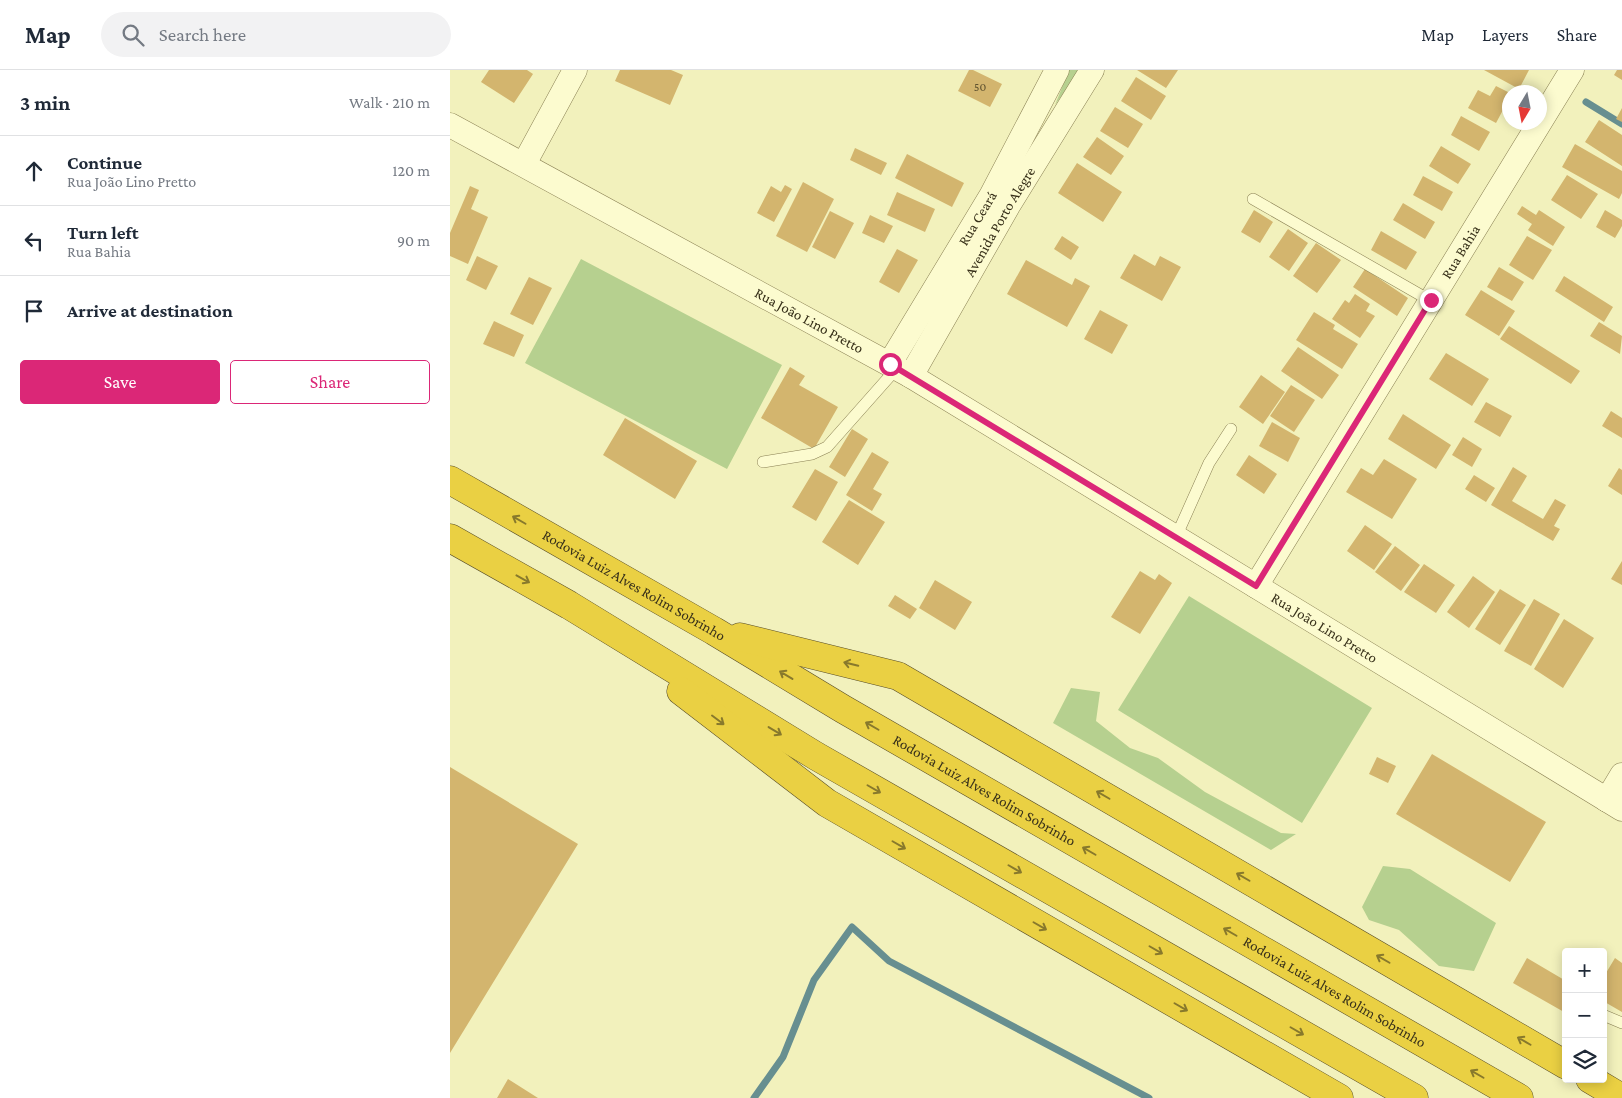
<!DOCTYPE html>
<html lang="en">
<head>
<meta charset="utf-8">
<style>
	body { margin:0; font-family:"Crimson Pro",serif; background:#f2f2f3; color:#1f2937 }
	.controls { position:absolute; right:15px; bottom:15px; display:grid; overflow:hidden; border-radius:5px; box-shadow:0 2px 12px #0003 }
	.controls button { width:45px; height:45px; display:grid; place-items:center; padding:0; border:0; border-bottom:1px solid #e0e1e3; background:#fff; color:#1f2937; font:25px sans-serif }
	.compass { position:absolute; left:1052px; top:15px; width:45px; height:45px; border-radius:50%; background:#fff; box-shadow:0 2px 12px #0003; rotate:190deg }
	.stop { position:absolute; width:15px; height:15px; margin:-11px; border:4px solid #db2777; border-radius:50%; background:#fff }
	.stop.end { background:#db2777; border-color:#fff; box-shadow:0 1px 5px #0008 }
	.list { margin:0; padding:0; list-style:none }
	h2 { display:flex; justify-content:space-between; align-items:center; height:65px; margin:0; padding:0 20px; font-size:21px }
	h2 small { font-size:16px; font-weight:400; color:#747a83 }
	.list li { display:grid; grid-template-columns:32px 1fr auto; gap:15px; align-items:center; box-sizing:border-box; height:70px; padding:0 20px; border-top:1px solid #e0e1e3 }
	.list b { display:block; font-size:19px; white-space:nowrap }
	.list p { margin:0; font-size:16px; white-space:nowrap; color:#747a83 }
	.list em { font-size:16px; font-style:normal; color:#747a83 }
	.actions { display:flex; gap:10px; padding:15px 20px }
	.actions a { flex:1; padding:11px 0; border:1px solid #db2777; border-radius:5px; text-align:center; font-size:18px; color:#db2777 }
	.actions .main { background:#db2777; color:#fff }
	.icon { flex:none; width:28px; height:28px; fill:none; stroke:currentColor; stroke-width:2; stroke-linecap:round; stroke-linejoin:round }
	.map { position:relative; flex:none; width:1172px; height:1028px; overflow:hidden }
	header { display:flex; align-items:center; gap:30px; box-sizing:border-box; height:70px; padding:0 25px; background:#fff; border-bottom:1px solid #e0e1e3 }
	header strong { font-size:24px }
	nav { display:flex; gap:28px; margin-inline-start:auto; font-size:18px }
	.search { width:350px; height:45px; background:#f2f2f3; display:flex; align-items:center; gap:12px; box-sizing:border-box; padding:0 18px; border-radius:28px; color:#747a83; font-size:19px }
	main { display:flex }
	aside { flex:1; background:#fff }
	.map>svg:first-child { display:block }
	.green { fill:#b6d08f }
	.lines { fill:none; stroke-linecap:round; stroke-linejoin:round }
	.stream { stroke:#678f90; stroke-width:7 }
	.building { fill:#d3b56e }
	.lane-casing { stroke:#8a8054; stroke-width:12 }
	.street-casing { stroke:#8a8054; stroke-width:25 }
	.highway-casing { stroke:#574c29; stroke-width:29 }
	.lane { stroke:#fcfbcf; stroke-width:11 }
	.street { stroke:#fcfbcf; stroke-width:24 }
	.highway { stroke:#ead043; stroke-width:28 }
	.oneway { stroke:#88792c }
	.route { stroke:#db2777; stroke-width:6 }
	.labels { text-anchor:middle; stroke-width:4; stroke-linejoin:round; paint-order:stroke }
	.number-label { font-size:12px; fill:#5f522f }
	.street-label { font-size:15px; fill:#38311a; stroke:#f8f8cc }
</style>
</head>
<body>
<header>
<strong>Map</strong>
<div class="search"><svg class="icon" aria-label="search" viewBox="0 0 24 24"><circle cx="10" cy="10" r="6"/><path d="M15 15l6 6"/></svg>Search here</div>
<nav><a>Map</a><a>Layers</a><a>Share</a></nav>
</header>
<main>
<aside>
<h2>3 min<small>Walk · 210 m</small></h2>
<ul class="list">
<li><svg class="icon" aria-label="ahead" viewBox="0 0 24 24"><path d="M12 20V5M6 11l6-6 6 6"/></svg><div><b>Continue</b><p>Rua João Lino Pretto</p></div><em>120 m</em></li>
<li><svg class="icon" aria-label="left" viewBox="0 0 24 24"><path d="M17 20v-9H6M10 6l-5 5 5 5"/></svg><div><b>Turn left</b><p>Rua Bahia</p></div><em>90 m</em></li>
<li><svg class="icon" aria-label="arrive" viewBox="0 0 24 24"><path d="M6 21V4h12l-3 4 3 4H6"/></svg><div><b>Arrive at destination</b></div></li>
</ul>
<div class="actions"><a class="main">Save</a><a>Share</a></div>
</aside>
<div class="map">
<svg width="1172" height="1028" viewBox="0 0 1172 1028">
	<rect width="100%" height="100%" fill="#f2f1bc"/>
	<!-- green -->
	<path class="green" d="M619,0H630L605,35Z
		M131,189L332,295L277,399L75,293Z
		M739,526L922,638L852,753L668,640Z
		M621,618L650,622L646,651L680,678L708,688L755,722L831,763L846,764L821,780L603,653Z
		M933,796L960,799L1046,853L1024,901L989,896L949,860L919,850L912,837Z"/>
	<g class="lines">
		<!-- stream -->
		<path class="stream" d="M1136,32L1172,54
			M304,1028L333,987L364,910L402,857L439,891L699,1028"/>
	</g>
	<!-- building -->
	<path class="building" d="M39,0H77L83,4L64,33L31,12Z
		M170,0H221L233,5L220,35L165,11Z
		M519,0H523L552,14L540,37L508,21Z
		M687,0H728L716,18Z
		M1034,0H1079L1069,19Z
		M1167,0H1172V10L1164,5Z
		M686,7L716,26L701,50L671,31Z
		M1046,16L1060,23V27L1046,53L1018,38L1028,20L1040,26Z
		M665,37L693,54L678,78L650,61Z
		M1172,38V52L1166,49Z
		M1011,46L1040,62L1029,81L1001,65Z
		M1149,50L1172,65V96L1135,72Z
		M647,67L674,86L661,105L633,87Z
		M1125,74L1172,101V123L1169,129L1112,97Z
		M991,76L1021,94L1008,114L979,96Z
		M405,78L437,93L431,105L400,90Z
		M457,84L514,113L502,137L445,108Z
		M627,93L672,122L653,152L608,123Z
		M1117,105L1148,124L1131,149L1101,130Z
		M973,106L1003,122L992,141L963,125Z
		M353,112L384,129L357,182L326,166Z
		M335,115L342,119L324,152L307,143L321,116L331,122Z
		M20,116L29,120L21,139L38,147L18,194L0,186V163Z
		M447,122L485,139L475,162L437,145Z
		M953,133L985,152L975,169L943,150Z
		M1072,136L1086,145L1089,140L1115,157L1103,176L1078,160L1082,154L1067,144Z
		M804,140L823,152L810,173L791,162Z
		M1155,140L1172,150V156L1165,168L1146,157Z
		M380,141L404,153L385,189L362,177Z
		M420,145L443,156L434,173L412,163Z
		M838,159L858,173L839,201L819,187Z
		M931,161L967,182L956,200L921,180Z
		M612,166L629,177L621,190L604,179Z
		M1077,166L1102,180L1083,210L1059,195Z
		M866,173L891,190L867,223L843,206Z
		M447,179L468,190L449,223L429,212Z
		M684,184L705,196L710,186L731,197L712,231L670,208Z
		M27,186L48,196L36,220L16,210Z
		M576,190L622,215L625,208L640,216L617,257L557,224Z
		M1049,197L1074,212L1062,231L1037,217Z
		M915,199L958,228L947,246L903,217Z
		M1114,206L1163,237L1154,252L1105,221Z
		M79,207L102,218L83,255L60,244Z
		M1031,220L1065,241L1049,266L1015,245Z
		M905,224L920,234L916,241L925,246L910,268L882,249L895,230L899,233Z
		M650,240L678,255L662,284L634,269Z
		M864,242L885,255L883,259L908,274L892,299L846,270Z
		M44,251L74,265L64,287L33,274Z
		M1149,252L1172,266L1170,284L1140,266Z
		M1059,256L1130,301L1121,314L1050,269Z
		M848,277L889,305L872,329L831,301Z
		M996,283L1039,309L1022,336L979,309Z
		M340,297L355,306L349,315L388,337L364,379L311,348Z
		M811,305L835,322L813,354L789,337Z
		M841,315L865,330L844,362L820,346Z
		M1036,332L1062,346L1050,367L1024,352Z
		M1161,341L1172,348V368L1152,356Z
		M953,344L1001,375L986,399L938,369Z
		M175,348L247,391L225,429L153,385Z
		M822,352L850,368L838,392L809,376Z
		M402,359L418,369L395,407L379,397Z
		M1013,367L1032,379L1022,397L1002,385Z
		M422,382L439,392L423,419L432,424L422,441L396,425Z
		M799,385L827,404L814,424L786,405Z
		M934,389L967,409L942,449L896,422L911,398L923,405Z
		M1063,397L1077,406L1062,431L1093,449L1105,429L1116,435L1104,456L1110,459L1103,471L1041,435Z
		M1169,398L1172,400V425L1158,416Z
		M365,399L388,412L366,451L342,437Z
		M1024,405L1045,418L1036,432L1015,419Z
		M399,430L435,452L408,495L372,472Z
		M915,455L942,474L924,500L897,481Z
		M945,476L970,495L951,521L925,502Z
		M1172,491V515L1161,509Z
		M974,494L1005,515L986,543L954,522Z
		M690,501L705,510L709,504L722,513L690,564L661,547Z
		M1023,506L1045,522L1019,558L997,542Z
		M485,510L522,532L505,560L469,538Z
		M1050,519L1076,535L1050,575L1025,559Z
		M445,525L467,539L460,549L438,536Z
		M1084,529L1110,544L1081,596L1054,581Z
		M1114,549L1144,568L1113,618L1084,599Z
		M982,684L1096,752L1060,812L946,744Z
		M927,687L946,696L938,713L919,704Z
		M0,697L128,774L0,983Z
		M1077,888L1116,911L1114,942L1063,913Z
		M1165,888L1172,893V942L1153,931V908Z
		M58,1009L88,1028H47Z"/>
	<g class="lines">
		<defs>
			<path id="lane" d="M803,129L981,231
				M313,392L362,384L377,377L447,298
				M726,467L759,393L781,359
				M1153,945L1172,953"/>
			<g id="street">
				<path id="s1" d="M0,55L461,306L1172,739"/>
				<path d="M74,94L125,0"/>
				<path id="s2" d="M440,293L541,126L607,0"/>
				<path id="s3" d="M461,306L558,136L642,0"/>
				<path id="s4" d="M806,516L1122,0"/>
				<path d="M1157,730L1172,705"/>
			</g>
			<g id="highway">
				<path id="s5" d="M0,410L264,561L393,639L1069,1028"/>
				<path d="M0,468L119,535L366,686L964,1028"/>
				<path d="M290,567L448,606L1116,995"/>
				<path d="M231,621L377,733L889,1028"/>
				<path d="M1140,1009L1172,1028"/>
			</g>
		</defs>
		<!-- lane casing -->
		<use href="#lane" class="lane-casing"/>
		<!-- street casing -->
		<use href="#street" class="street-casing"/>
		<!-- highway casing -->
		<use href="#highway" class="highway-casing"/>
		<!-- lane -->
		<use href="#lane" class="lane"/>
		<!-- street -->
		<use href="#street" class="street"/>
		<!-- highway -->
		<use href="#highway" class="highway"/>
	</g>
	<!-- one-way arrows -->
	<defs><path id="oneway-shaft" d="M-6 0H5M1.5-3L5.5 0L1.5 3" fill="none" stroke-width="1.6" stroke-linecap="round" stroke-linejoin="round" transform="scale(1.25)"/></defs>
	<g class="oneway">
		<use href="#oneway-shaft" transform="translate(69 450) rotate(-150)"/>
		<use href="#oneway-shaft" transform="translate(73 509) rotate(29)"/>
		<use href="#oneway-shaft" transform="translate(401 594) rotate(-166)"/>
		<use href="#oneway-shaft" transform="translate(336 605) rotate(-149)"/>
		<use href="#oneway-shaft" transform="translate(268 650) rotate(37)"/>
		<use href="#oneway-shaft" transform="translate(422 656) rotate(-150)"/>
		<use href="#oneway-shaft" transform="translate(325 661) rotate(31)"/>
		<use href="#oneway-shaft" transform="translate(424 719) rotate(30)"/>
		<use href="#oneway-shaft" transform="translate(653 725) rotate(-150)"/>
		<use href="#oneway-shaft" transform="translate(449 775) rotate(30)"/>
		<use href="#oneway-shaft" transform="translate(639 781) rotate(-150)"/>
		<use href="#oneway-shaft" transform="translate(565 799) rotate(30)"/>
		<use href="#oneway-shaft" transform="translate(793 807) rotate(-150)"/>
		<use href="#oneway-shaft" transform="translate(590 856) rotate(30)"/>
		<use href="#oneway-shaft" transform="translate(780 862) rotate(-150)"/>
		<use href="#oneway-shaft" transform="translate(706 880) rotate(30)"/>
		<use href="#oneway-shaft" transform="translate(933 889) rotate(-150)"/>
		<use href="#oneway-shaft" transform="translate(731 937) rotate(30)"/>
		<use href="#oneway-shaft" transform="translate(847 961) rotate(30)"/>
		<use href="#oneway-shaft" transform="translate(1074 971) rotate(-150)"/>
		<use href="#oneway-shaft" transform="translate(1027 1004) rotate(-150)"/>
	</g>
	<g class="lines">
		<!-- route -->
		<path class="route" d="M440,294L806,516L981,230"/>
	</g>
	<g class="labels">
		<!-- number labels -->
		<g class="number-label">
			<text x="530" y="21">50</text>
		</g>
		<!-- street labels -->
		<g class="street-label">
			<text dy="5" stroke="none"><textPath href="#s2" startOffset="169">Rua Ceará</textPath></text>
			<text dy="5" stroke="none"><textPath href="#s3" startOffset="178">Avenida Porto Alegre</textPath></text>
			<text dy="5" stroke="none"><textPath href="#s4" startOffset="392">Rua Bahia</textPath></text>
			<text dy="5" stroke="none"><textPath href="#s1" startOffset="409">Rua João Lino Pretto</textPath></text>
			<text dy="5" stroke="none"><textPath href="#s5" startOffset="212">Rodovia Luiz Alves Rolim Sobrinho</textPath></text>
			<text dy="5" stroke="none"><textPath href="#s1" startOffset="1009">Rua João Lino Pretto</textPath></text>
			<text dy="5" stroke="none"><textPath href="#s5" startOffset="618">Rodovia Luiz Alves Rolim Sobrinho</textPath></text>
			<text dy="5" stroke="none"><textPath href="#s5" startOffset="1022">Rodovia Luiz Alves Rolim Sobrinho</textPath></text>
		</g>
	</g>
</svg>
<div class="controls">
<button>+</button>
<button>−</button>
<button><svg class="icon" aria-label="layers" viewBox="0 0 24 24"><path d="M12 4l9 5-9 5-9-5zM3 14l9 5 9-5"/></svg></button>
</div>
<svg class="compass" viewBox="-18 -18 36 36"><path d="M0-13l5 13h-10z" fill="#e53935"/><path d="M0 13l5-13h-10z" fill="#747a83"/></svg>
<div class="stop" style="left:440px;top:294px"></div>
<div class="stop end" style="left:981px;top:230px"></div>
</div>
</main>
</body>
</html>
